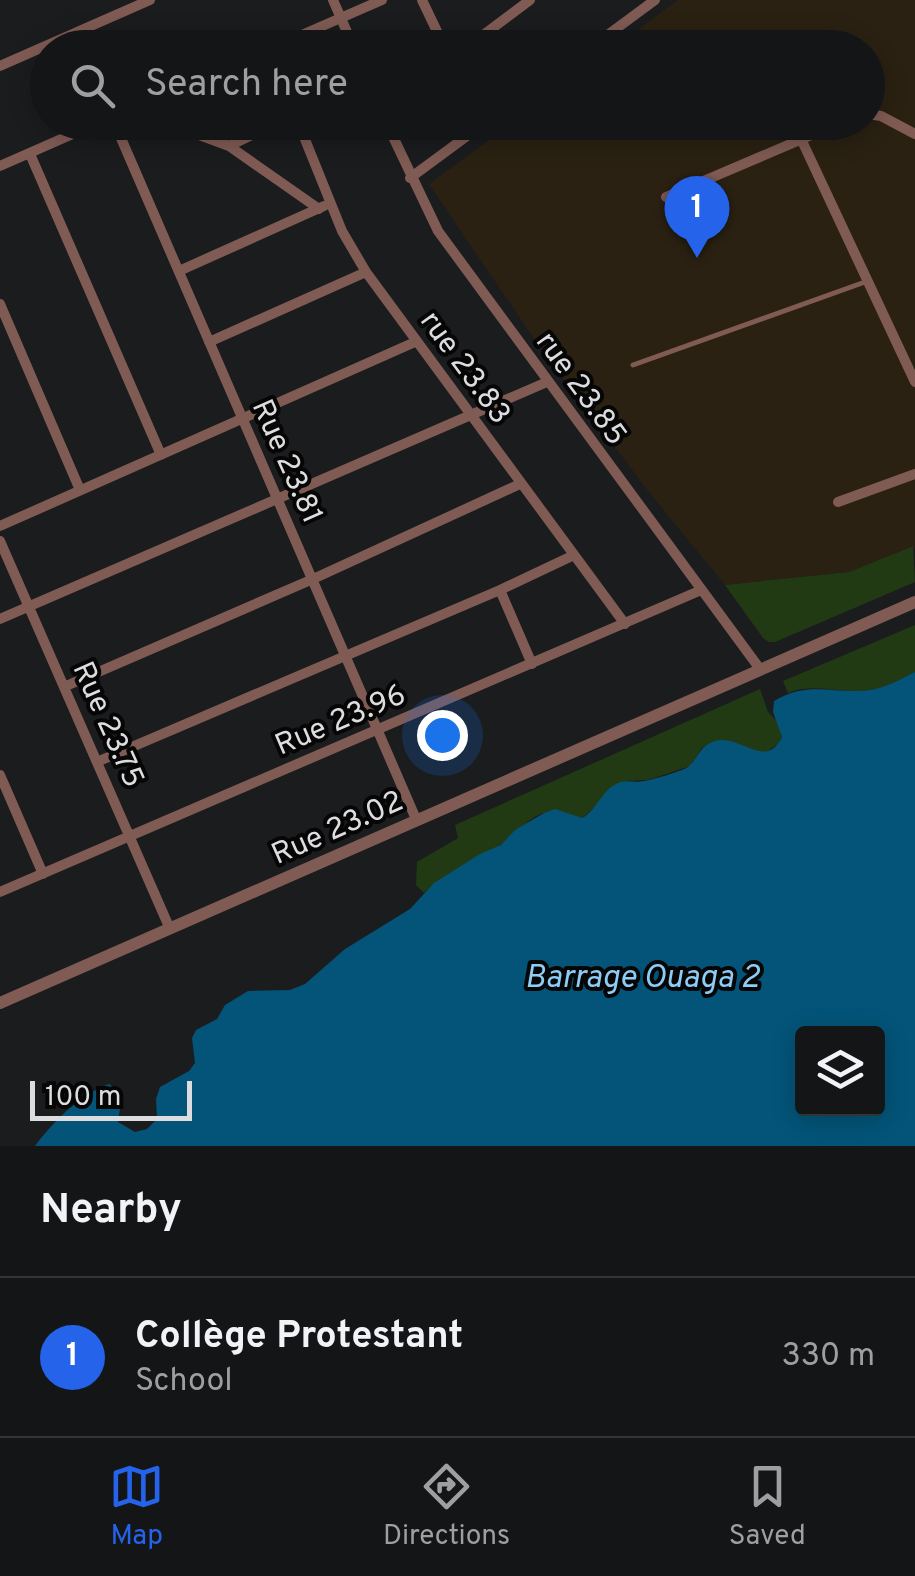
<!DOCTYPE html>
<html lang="en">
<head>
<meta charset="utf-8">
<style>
	body { margin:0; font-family:Overpass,sans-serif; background:#212223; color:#f1f3f6 }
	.controls { position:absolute; right:30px; bottom:30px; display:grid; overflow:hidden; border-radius:10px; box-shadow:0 5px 25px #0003 }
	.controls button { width:90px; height:90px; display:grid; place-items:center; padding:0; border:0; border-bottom:2px solid #333435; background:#141516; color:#f1f3f6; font:50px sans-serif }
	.scale { position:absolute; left:30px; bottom:25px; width:162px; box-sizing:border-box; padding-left:10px; border:5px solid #dddddf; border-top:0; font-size:28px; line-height:35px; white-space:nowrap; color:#dddddf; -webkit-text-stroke:8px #060607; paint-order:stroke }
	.you { position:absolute; left:442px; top:735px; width:35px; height:35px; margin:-25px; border:8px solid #fff; border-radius:50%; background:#1a73e8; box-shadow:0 0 0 15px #1a73e833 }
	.badge { display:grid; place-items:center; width:65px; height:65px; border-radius:50%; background:#2563eb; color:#fff; font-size:32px; font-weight:700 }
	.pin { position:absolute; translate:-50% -82px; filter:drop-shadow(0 2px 5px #0008) }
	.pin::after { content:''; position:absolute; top:52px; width:35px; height:30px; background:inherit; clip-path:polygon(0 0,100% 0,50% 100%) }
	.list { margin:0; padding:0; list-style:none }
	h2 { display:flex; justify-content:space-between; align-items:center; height:130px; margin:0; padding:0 40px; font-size:42px }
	h2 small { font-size:32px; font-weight:400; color:#9d9fa1 }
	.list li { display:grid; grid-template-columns:65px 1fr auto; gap:30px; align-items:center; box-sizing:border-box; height:160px; padding:0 40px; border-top:2px solid #333435 }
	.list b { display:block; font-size:38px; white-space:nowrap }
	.list p { margin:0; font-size:32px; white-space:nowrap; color:#9d9fa1 }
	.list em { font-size:32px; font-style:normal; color:#9d9fa1 }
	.icon { flex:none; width:55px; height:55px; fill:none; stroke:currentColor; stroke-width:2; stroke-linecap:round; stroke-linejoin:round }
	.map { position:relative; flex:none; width:915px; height:1146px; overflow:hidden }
	.search { position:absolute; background:#141516; box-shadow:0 5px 25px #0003; left:30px; right:30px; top:30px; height:110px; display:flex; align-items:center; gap:25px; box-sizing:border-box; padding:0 35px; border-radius:55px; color:#9d9fa1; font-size:38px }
	.sheet { height:290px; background:#141516 }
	nav { display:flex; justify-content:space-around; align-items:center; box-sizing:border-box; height:140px; border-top:2px solid #333435; background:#141516; font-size:28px; color:#9d9fa1 }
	nav a { display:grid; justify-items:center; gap:5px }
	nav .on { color:#2563eb }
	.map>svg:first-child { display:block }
	.education { fill:#2a2112 }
	.green { fill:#213a14 }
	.water { fill:#035478; fill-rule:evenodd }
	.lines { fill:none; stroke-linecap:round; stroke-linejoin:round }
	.service { stroke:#805b54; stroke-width:5 }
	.minor { stroke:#805b54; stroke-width:10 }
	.tertiary { stroke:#805b54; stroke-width:12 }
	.labels { text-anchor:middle; stroke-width:8; stroke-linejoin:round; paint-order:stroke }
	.street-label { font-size:30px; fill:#dddddf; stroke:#060607 }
	.water-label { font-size:32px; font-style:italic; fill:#8dcdf5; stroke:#060607 }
</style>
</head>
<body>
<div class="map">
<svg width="915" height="1146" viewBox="0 0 915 1146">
	<rect width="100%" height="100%" fill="#1b1c1e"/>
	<!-- education -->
	<path class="education" d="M678,0H915V550L912,546L849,572L725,585L648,491L530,333L429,184L512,123L868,122V48L614,47Z"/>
	<!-- green -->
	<path class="green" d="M913,546L915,582L775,642H769L763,638L725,585L849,572Z
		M915,625V672C899,682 881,690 861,691C837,692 811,683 788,693L783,681Z
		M760,689L768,712L777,721L782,737L778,744L765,753L713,742L702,748L690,766L648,780L626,781L582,818C572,816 559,810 552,811C530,813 515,836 499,846C473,862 446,872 424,893L416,885L417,862L458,838L455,825Z"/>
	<!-- water -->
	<path class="water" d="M915,672V1146H35C54,1121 79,1095 109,1084L122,1094L118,1122L135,1132L147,1129L157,1119L156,1099L160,1087L189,1071L195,1063L192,1038L196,1030L217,1019L225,1005L248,991L290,990L305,984L345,949L410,909L434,883L480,854L501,845L515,830L544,813L555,809L582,818C599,809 601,788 621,782C628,780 636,783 644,781C652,780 682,771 688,767C698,759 699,746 715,741C741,734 765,771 782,737L773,712L774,701C806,682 828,692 861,691C881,690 898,681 915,672ZM802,1034H878V1108H802Z"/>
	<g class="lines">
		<!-- service -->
		<path class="service" d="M633,365L865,282"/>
		<!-- minor -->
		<path class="minor" d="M333,0L354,48
			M422,0L445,48
			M272,48L382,0
			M466,48L530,0
			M590,48L655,0
			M0,66L150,0
			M868,114L881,116L915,134
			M114,122L416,819
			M164,122L229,146L319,209
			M298,122L342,231L366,272L625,624
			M386,122L438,231L760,669
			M802,141L915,382
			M229,146L279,122
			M30,154L161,455
			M0,166L100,122
			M410,178L486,122
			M666,197L842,122
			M179,271L324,206
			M0,304L80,490
			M209,342L366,272
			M838,502L915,474
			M0,526L415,342
			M0,541L170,929
			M500,590L532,664
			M0,619L547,382
			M66,686L313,579L520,484
			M99,761L500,590L572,556
			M0,775L43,874
			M0,892L699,591"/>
		<!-- tertiary -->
		<path class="tertiary" d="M0,1003L915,602"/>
	</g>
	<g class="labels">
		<!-- street labels -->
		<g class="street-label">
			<text transform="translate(466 367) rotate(54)" y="10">rue 23.83</text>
			<text transform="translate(582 388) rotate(54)" y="10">rue 23.85</text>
			<text transform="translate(288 461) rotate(66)" y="10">Rue 23.81</text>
			<text transform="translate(340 719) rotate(-23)" y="10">Rue 23.96</text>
			<text transform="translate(109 724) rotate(66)" y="10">Rue 23.75</text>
			<text transform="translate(337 827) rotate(-24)" y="10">Rue 23.02</text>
		</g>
		<!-- water labels -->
		<g class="water-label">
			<text x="642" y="987">Barrage Ouaga 2</text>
		</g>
	</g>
</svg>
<div class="controls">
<button><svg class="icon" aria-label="layers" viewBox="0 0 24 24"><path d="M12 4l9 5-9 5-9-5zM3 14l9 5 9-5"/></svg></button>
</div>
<div class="scale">100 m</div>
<div class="you"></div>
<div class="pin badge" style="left:697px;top:258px">1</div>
<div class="search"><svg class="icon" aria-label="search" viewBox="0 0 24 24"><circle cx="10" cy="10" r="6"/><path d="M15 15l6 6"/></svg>Search here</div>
</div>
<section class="sheet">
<h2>Nearby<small></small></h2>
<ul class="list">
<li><span class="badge">1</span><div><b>Collège Protestant</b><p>School</p></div><em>330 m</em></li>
</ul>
</section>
<nav>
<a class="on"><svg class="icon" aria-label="map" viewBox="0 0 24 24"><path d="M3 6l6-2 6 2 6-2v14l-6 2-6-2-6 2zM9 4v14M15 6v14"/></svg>Map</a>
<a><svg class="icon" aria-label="directions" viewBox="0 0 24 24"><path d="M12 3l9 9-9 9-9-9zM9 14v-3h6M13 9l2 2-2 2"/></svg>Directions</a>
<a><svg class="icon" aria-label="saved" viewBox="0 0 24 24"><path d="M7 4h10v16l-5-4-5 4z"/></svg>Saved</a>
</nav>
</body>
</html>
